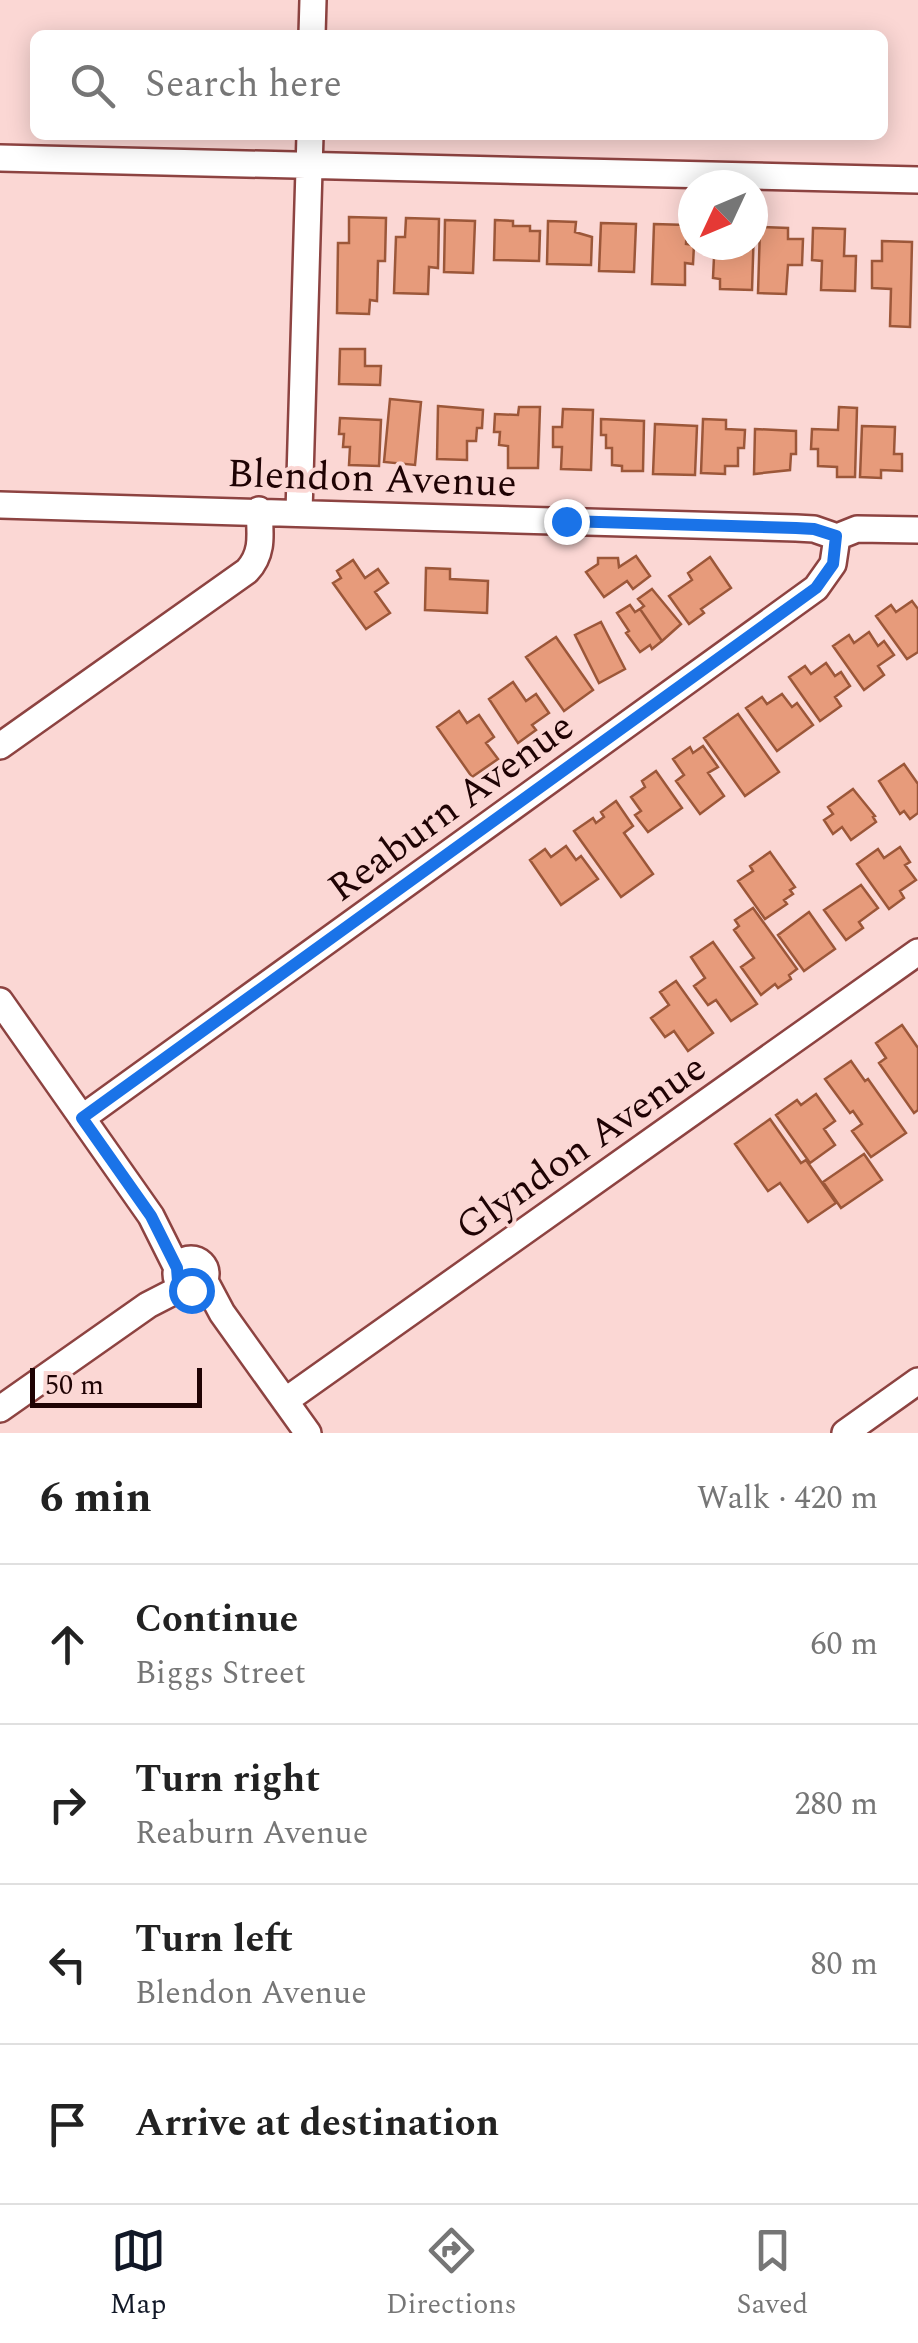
<!DOCTYPE html>
<html lang="en">
<head>
<meta charset="utf-8">
<style>
	body { margin:0; font-family:Spectral,serif; background:#f2f2f2; color:#222 }
	.compass { position:absolute; left:678px; top:170px; width:90px; height:90px; border-radius:50%; background:#fff; box-shadow:0 5px 25px #0003; rotate:226deg }
	.scale { position:absolute; left:30px; bottom:25px; width:172px; box-sizing:border-box; padding-left:10px; border:5px solid #1f0304; border-top:0; font-size:28px; line-height:35px; white-space:nowrap; color:#1f0304; -webkit-text-stroke:8px #fbd7d4; paint-order:stroke }
	.stop { position:absolute; width:30px; height:30px; margin:-22px; border:8px solid #1a73e8; border-radius:50%; background:#fff }
	.stop.end { background:#1a73e8; border-color:#fff; box-shadow:0 2px 10px #0008 }
	.list { margin:0; padding:0; list-style:none }
	h2 { display:flex; justify-content:space-between; align-items:center; height:130px; margin:0; padding:0 40px; font-size:42px }
	h2 small { font-size:32px; font-weight:400; color:#767676 }
	.list li { display:grid; grid-template-columns:65px 1fr auto; gap:30px; align-items:center; box-sizing:border-box; height:160px; padding:0 40px; border-top:2px solid #e0e0e0 }
	.list b { display:block; font-size:38px; white-space:nowrap }
	.list p { margin:0; font-size:32px; white-space:nowrap; color:#767676 }
	.list em { font-size:32px; font-style:normal; color:#767676 }
	.icon { flex:none; width:55px; height:55px; fill:none; stroke:currentColor; stroke-width:2; stroke-linecap:round; stroke-linejoin:round }
	.map { position:relative; flex:none; width:918px; height:1433px; overflow:hidden }
	.search { position:absolute; background:#fff; box-shadow:0 5px 25px #0003; left:30px; right:30px; top:30px; height:110px; display:flex; align-items:center; gap:25px; box-sizing:border-box; padding:0 35px; border-radius:15px; color:#767676; font-size:38px }
	.sheet { height:770px; background:#fff }
	nav { display:flex; justify-content:space-around; align-items:center; box-sizing:border-box; height:140px; border-top:2px solid #e0e0e0; background:#fff; font-size:28px; color:#767676 }
	nav a { display:grid; justify-items:center; gap:5px }
	nav .on { color:#111827 }
	.map>svg:first-child { display:block }
	.building { fill:#e79b7b; stroke:#9c5739; stroke-width:2.5 }
	.lines { fill:none; stroke-linecap:round; stroke-linejoin:round }
	.minor-casing { stroke:#8d4341; stroke-width:30 }
	.minor { stroke:#fff; stroke-width:25 }
	.route { stroke:#1a73e8; stroke-width:12 }
	.labels { text-anchor:middle; stroke-width:8; stroke-linejoin:round; paint-order:stroke }
	.street-label { font-size:40px; fill:#1f0304; stroke:#fbd7d4 }
</style>
</head>
<body>
<div class="map">
<svg width="918" height="1433" viewBox="0 0 918 1433">
	<rect width="100%" height="100%" fill="#fbd7d4"/>
	<!-- building -->
	<path class="building" d="M349,217L386,218L385,261H378L377,301L370,300L369,314L337,313L338,243H349Z
		M406,218L439,219L438,268L429,267L428,294L394,293L396,237H405Z
		M445,220L475,221L473,273L444,272Z
		M495,220L513,221V226H530V231H540L539,261L494,260Z
		M548,221L576,222L575,232L592,237L591,265L547,264Z
		M601,223L636,224L634,272L599,271Z
		M654,224L687,225L686,244L694,245L693,264L685,263V285L652,284Z
		M754,227L752,290L720,289V279L713,278L714,257L721,258V245H753Z
		M760,227L788,228V239H803L802,265H788L786,294L758,293Z
		M813,228L845,229L844,256H856L855,291L821,290L822,261L812,260Z
		M882,241L912,242L910,327L890,326L891,289L872,288V261H882Z
		M340,349H365V366H381L380,385L339,384Z
		M390,399L421,402L415,465L384,462Z
		M438,406L483,410L482,428H477L476,441H467V460L437,459Z
		M519,407H540L538,468H508V446L499,445L500,432H494L495,414L518,415Z
		M839,407L857,408L855,477H837V467L818,466V449H811L812,429L838,430Z
		M563,409L593,410L591,470L561,469L562,447H553V427H562Z
		M340,418L381,420L379,466L349,465L350,447H343L344,434H339Z
		M601,419L644,421L643,471H622V466L612,465V448H606V435H601Z
		M703,419L726,420V429L745,430L744,448H738V466H725V474L701,473Z
		M655,424L697,426L695,475L653,474Z
		M862,426L895,427L894,454H902V471L881,470V478L860,477Z
		M755,429L796,431V454H791L790,470L754,474Z
		M636,556L650,576L633,589L627,581L604,597L586,572L598,564V558H618L619,567Z
		M710,557L731,588L701,609L704,613L689,624L669,596L692,580L688,573Z
		M353,560L365,578L378,569L388,583L375,592L390,613L366,629L333,583L341,578L337,571Z
		M426,568L450,569V579L488,581L487,613L425,610Z
		M652,589L681,624L662,641L640,609L644,606L638,599Z
		M912,601L918,609V652L907,659L876,616L891,605L896,612Z
		M630,605L635,612L640,609L662,641L652,649L650,645L640,652L626,633L629,631L617,613Z
		M601,622L625,669L599,683L575,635Z
		M869,632L878,646L884,641L894,655L878,666L884,675L864,690L833,646L849,635L854,643Z
		M556,637L593,690L564,711L526,657Z
		M826,663L835,676L841,672L850,686L835,697L841,706L820,721L789,677L805,666L811,674Z
		M513,682L526,701L536,694L549,713L532,725L536,730L518,743L489,699Z
		M782,694L792,707L797,703L813,725L777,751L746,708L762,697L767,704Z
		M459,711L467,723L479,715L494,737L486,743L498,759L472,777L437,727Z
		M738,714L779,772L745,796L704,738Z
		M703,746L718,767L708,773L724,796L700,814L676,781L684,775L673,759L690,747L693,753Z
		M904,764L918,784V813L910,819L904,811L900,814L879,781Z
		M656,771L682,808L648,832L635,815L641,811L631,797L645,787L642,781Z
		M853,789L875,816L873,817L876,822L851,840L842,827L833,834L824,820L833,814L828,807Z
		M616,801L633,826L624,833L653,874L621,897L574,831L593,818L596,823L604,817L601,812Z
		M566,846L576,860L581,856L598,879L561,905L530,860L545,849L551,857Z
		M900,847L910,862L905,865L916,880L900,891L904,898L889,909L857,864L878,849L884,858Z
		M770,852L795,887L790,890L793,894L784,900L787,904L765,919L738,881L753,871L750,866Z
		M861,885L878,908L859,922L863,928L846,940L824,910Z
		M753,908L797,969L789,975L791,979L778,988L775,984L761,995L741,967L754,958L734,930L739,926L735,920Z
		M809,912L835,949L804,971L778,935Z
		M713,942L757,1004L731,1021L716,1000L708,1005L694,986L705,978L691,957Z
		M676,981L713,1033L688,1051L674,1031L665,1037L651,1018L669,1005L660,992Z
		M902,1025L918,1048V1110L914,1113L879,1063L886,1058L876,1043Z
		M851,1061L865,1081L868,1079L906,1133L871,1157L852,1131L862,1124L853,1111L850,1113L825,1079Z
		M816,1094L835,1121L824,1129L835,1145L810,1163L776,1115L797,1100L801,1105Z
		M770,1119L801,1163L806,1160L836,1203L808,1222L780,1183L768,1191L735,1144Z
		M864,1154L882,1180L841,1208L823,1182Z"/>
	<g class="lines">
		<defs>
			<path id="minor" d="M312,35L313,0
				M0,158L918,180
				M0,505L796,528L814,529L837,537L857,529L918,530
				M299,512L310,135
				M0,746L247,571C264,553 260,533 259,510
				M0,1001L151,1216L177,1268
				M82,1118L816,588L833,564L837,537
				M176 1274a15 15 0 1 1 30 0a15 15 0 1 1-30 0Z
				M205,1281L222,1313L308,1433
				M285,1401L918,952
				M0,1409L148,1305L183,1287
				M845,1433L918,1381"/>
		</defs>
		<!-- minor casing -->
		<use href="#minor" class="minor-casing"/>
		<!-- minor -->
		<use href="#minor" class="minor"/>
	</g>
	<g class="lines">
		<!-- route -->
		<path class="route" d="M191,1290L178,1281L177,1268L151,1216L82,1118L816,588L833,564L836,536L814,529L796,528L566,521"/>
	</g>
	<g class="labels">
		<!-- street labels -->
		<g class="street-label">
			<text transform="translate(372 477) rotate(2)" y="14">Blendon Avenue</text>
			<text transform="translate(450 806) rotate(-36)" y="14">Reaburn Avenue</text>
			<text transform="translate(580 1146) rotate(-35)" y="14">Glyndon Avenue</text>
		</g>
	</g>
</svg>
<svg class="compass" viewBox="-18 -18 36 36"><path d="M0-13l5 13h-10z" fill="#e53935"/><path d="M0 13l5-13h-10z" fill="#767676"/></svg>
<div class="scale">50 m</div>
<div class="stop" style="left:191px;top:1290px"></div>
<div class="stop end" style="left:566px;top:521px"></div>
<div class="search"><svg class="icon" aria-label="search" viewBox="0 0 24 24"><circle cx="10" cy="10" r="6"/><path d="M15 15l6 6"/></svg>Search here</div>
</div>
<section class="sheet">
<h2>6 min<small>Walk · 420 m</small></h2>
<ul class="list">
<li><svg class="icon" aria-label="ahead" viewBox="0 0 24 24"><path d="M12 20V5M6 11l6-6 6 6"/></svg><div><b>Continue</b><p>Biggs Street</p></div><em>60 m</em></li>
<li><svg class="icon" aria-label="right" viewBox="0 0 24 24"><path d="M7 20v-9h11M14 6l5 5-5 5"/></svg><div><b>Turn right</b><p>Reaburn Avenue</p></div><em>280 m</em></li>
<li><svg class="icon" aria-label="left" viewBox="0 0 24 24"><path d="M17 20v-9H6M10 6l-5 5 5 5"/></svg><div><b>Turn left</b><p>Blendon Avenue</p></div><em>80 m</em></li>
<li><svg class="icon" aria-label="arrive" viewBox="0 0 24 24"><path d="M6 21V4h12l-3 4 3 4H6"/></svg><div><b>Arrive at destination</b></div></li>
</ul>
</section>
<nav>
<a class="on"><svg class="icon" aria-label="map" viewBox="0 0 24 24"><path d="M3 6l6-2 6 2 6-2v14l-6 2-6-2-6 2zM9 4v14M15 6v14"/></svg>Map</a>
<a><svg class="icon" aria-label="directions" viewBox="0 0 24 24"><path d="M12 3l9 9-9 9-9-9zM9 14v-3h6M13 9l2 2-2 2"/></svg>Directions</a>
<a><svg class="icon" aria-label="saved" viewBox="0 0 24 24"><path d="M7 4h10v16l-5-4-5 4z"/></svg>Saved</a>
</nav>
</body>
</html>
